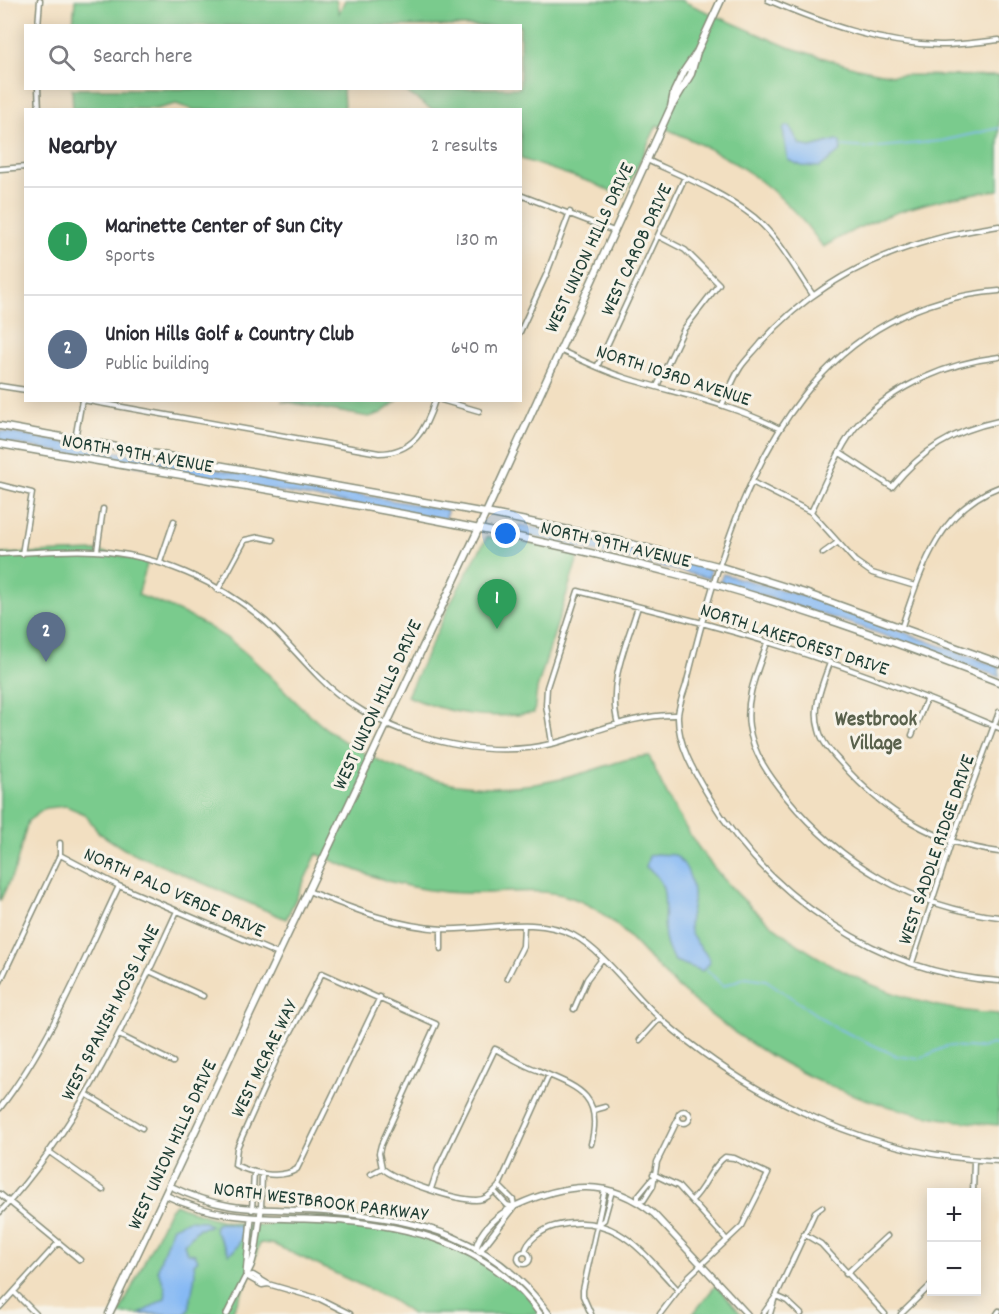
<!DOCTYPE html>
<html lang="en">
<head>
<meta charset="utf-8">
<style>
	body { margin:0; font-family:Dekko,sans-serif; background:#f7f7f7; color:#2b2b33 }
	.controls { position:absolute; right:18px; bottom:18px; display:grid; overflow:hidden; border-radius:0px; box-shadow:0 3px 15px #0003 }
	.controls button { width:54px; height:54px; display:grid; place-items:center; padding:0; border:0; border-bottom:2px solid #e1e1e2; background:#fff; color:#2b2b33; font:30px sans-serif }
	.you { position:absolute; left:506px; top:534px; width:21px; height:21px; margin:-15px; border:4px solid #fff; border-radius:50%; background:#1a73e8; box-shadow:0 0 0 9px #1a73e833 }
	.badge { display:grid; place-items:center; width:39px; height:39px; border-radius:50%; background:#2563eb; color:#fff; font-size:20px; font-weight:700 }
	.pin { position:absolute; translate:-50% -50px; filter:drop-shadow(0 2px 3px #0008) }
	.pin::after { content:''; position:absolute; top:32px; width:21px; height:18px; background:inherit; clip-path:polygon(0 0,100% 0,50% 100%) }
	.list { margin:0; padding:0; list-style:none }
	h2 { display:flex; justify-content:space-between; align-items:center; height:78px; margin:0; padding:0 24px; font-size:26px }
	h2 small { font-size:20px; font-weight:400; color:#7c7c81 }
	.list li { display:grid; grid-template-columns:39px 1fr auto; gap:18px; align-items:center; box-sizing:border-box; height:108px; padding:0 24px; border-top:2px solid #e1e1e2 }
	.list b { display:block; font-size:22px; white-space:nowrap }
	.list p { margin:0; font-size:20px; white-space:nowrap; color:#7c7c81 }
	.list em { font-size:20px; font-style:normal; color:#7c7c81 }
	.icon { flex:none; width:33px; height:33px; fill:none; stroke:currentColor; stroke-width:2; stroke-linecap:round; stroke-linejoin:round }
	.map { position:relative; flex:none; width:999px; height:1314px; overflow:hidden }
	.search { position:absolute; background:#fff; box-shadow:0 3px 15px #0003; left:24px; top:24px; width:498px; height:66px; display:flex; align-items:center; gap:15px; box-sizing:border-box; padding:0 21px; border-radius:0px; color:#7c7c81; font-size:22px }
	.panel { position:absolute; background:#fff; box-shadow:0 3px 15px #0003; left:24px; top:108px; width:498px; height:294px; border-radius:0px }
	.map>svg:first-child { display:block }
	.green { fill:#7acb8d; stroke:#4c8460; stroke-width:1.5 }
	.water { fill:#86b9f4; stroke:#527b94; stroke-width:1.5 }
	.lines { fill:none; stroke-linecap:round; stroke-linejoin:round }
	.stream { stroke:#86b9f4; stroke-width:1.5 }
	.minor-casing { stroke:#888e7a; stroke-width:7 }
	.tertiary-casing { stroke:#888e7a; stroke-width:8 }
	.secondary-casing { stroke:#888e7a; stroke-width:9 }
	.minor { stroke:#fff; stroke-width:4 }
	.tertiary { stroke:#fff; stroke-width:5 }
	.secondary { stroke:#fff; stroke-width:6 }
	.labels { text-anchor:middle; stroke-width:6; stroke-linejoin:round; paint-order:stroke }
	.street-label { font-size:20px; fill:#1f3d34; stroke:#f7f3e8 }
	.neighbourhood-label { font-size:21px; font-weight:bold; fill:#59614c; stroke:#f7f3e8 }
</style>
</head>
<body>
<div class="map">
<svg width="999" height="1314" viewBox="0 0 999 1314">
	<rect width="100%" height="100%" fill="#f7f3e8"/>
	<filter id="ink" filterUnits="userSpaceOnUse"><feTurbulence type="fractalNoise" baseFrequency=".0167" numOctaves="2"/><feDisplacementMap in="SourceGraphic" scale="12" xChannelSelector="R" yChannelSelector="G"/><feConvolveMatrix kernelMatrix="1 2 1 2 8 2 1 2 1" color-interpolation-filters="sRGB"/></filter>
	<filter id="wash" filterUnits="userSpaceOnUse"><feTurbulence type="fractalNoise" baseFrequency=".008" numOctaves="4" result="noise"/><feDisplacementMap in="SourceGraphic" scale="24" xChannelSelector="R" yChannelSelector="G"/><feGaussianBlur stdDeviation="1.35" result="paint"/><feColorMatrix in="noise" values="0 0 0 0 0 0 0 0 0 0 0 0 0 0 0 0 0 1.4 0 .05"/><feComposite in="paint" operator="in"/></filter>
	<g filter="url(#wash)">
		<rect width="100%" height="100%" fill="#f2dfc1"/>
		<!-- green -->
		<path class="green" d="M75,0H336L339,13L345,0H680L788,47L857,68L892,75L999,76V190C937,197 877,214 823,247C779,184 728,154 657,125L623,197L593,183L521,159L520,110L431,109L402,89H390L520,88V26H73Z
			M72,89H343L344,109L194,110L176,104L156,109H73Z
			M281,401H397L381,413L369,417Z
			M487,537L518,541L579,554L537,689L534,713C488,720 449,714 407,696L453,598Z
			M97,551L148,561L138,595C171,606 200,620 228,639C259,661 283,691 311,716C355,756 416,781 475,786C512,789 548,784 583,773C605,767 626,757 649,756C664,791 681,824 704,855C772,945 885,1009 999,1014V1125C879,1118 770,1070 681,990C646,960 623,920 580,901C542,884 504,895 464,893C411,892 364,875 317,854L286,919L124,849L99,833L85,814L66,806L46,808L28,821L15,869L0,901V554Z
			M175,1204C202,1216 234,1226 264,1225C272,1225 280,1217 289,1217C346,1214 428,1221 477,1250C502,1265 526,1290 543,1314H412L390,1299L273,1244L260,1243L245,1287L231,1314H119L169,1211Z
			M716,1285L741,1314H693Z"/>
		<!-- water -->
		<path class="water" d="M785,126L790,127L800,145L811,147L837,140L840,142L841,151L820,167L802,166L788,160L783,130Z
			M0,431L447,510L446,519L405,514L0,441Z
			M519,525L563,532L711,569L709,578L517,533Z
			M723,574L805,596L999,667V677L855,625L720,582Z
			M655,854L675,855C689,865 694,886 693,902C692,912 687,921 690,931C694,944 707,950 710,963L702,971L675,961C649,928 683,890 646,867L649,856Z
			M188,1220L203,1221L211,1226L199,1228L184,1244L187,1253L195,1254L198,1260L194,1264L195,1275L189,1310L185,1314H140L165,1298C168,1286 160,1280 158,1269C158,1266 170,1232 173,1227Z
			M222,1223L246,1228C241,1236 240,1248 229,1254L214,1229L216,1224Z"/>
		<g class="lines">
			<!-- stream -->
			<path class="stream" d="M842,146L869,148L941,141L999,128
				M706,969L723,986L746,977L766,980L834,1027L897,1056L919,1059L947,1046L981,1048L992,1044L999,1046"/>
		</g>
	</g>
	<g filter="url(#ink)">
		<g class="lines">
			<defs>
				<path id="minor" d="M768,0C822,23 879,44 940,45C959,45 979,42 999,40
					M38,26L40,0
					M38,88L39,110
					M647,160C684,177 722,192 754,217C779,238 795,269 813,295
					M0,169L26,167
					M520,195L614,231
					M999,291C821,305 750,455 707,606C699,632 693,658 686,685C683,694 679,705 678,715C677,743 694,772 708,795C768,896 879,974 999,981
					M520,332L547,273L570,212
					M559,350C580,359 601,370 623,377C676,394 730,403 780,429
					M597,367L685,177
					M0,386L26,390
					M657,386L684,329L719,284L685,250L658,236
					M83,400L379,453C413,453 426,430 435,400
					M441,400L479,411
					M722,405C728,393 733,379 740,368C746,359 755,351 761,343C822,273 909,239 999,226
					M75,439L82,400
					M840,453L892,487C922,450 952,431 999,421
					M752,482L811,512L855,561L872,573L915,586
					M0,485L32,493L22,554
					M811,512C823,488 841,442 859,423C895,385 948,363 999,357
					M97,551L103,509
					M823,553L837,543
					M0,554C32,553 63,549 95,551C155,554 220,582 265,621C284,638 301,659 319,677C343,702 382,725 416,735C461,749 508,755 555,743C596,732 635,714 678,715
					M160,562L174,521
					M218,590L245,540L259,537L273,540
					M902,626C921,570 938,510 999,487
					M767,643C758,670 745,697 749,726C753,754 770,777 787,798C840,863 914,908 999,917
					M830,663C822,685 812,707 819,730C822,743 833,754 842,764C883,811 936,844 999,852
					M618,724C607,685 626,645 638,607
					M912,735L927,698
					M552,743L546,705L547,687L578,591C619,602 661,612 702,623C803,650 903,687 999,728
					M60,855L119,886L278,954
					M308,891C351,908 396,927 443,929C485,931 535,915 573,935C606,953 633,995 662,1020C755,1101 874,1157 999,1161
					M441,949V929
					M912,963L952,840L999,712
					M149,971L203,996
					M507,978L523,946L524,925
					M0,982L60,855V843
					M380,997L297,1169C280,1180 252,1173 235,1165L237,1148L278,1056L322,973L436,1024L381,1145L379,1153L382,1168
					M574,1009L587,979L602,959
					M119,1035L173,1062
					M640,1040L660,1018
					M86,1094L142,1128
					M0,1108C50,1044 84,959 119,886
					M594,1110L605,1107
					M678 1117a6 6 0 1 1 12 0a6 6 0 1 1-12 0Z
					M48,1151L103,1190
					M382,1168C396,1181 456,1200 476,1200C487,1200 493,1192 499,1186L549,1075
					M371,1174L382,1168
					M653,1174L678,1186L727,1240
					M499,1186L513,1200L514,1206
					M431,1189L438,1168L495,1049C509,1056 522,1065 537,1070C577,1087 604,1094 591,1144
					M494,1191L507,1205L514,1207
					M973,1192L974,1160
					M0,1194L80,1260
					M638,1202L644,1200L653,1186L657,1162L678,1119
					M638,1202V1196L652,1179
					M252,1210L254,1172
					M261,1210L262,1173
					M0,1212C81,1126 128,1016 177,911
					M599,1224L604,1220L612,1191
					M804,1234L821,1244L885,1314
					M525,1252C527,1240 543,1229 555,1226C616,1211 641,1251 678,1290
					M518 1258a6 6 0 1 1 12 0a6 6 0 1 1-12 0Z
					M846,1274L887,1236
					M246,1276L262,1285L268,1284L320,1299L350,1314
					M246,1276L253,1275L268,1284
					M14,1292L36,1314
					M776,1296L787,1301L801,1314
					M0,1307L58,1243
					M591,1314L583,1296V1290L605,1189
					M660,1314L689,1276L742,1226L768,1174L734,1158L725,1157C710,1168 706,1187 692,1200
					M763,1314L776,1296L815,1212L822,1207
					M770,1314L775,1297
					M901,1314L932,1284
					M997,1314L999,1311"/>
				<path id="tertiary" d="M170,1186C231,1216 266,1207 330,1212C421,1219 493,1237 549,1314
					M165,1195C213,1218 252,1218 304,1219C392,1221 485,1237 540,1314
					M476,1249C479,1230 499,1214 515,1206C565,1183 609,1177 654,1214L747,1314
					M479,1252L514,1207
					M246,1274L251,1218
					M227,1314L251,1266L256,1248L261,1210"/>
				<path id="secondary" d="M673,104L691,74L697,52L721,0
					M0,426L497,515L612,539L718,566L805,593L999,663
					M0,444C225,484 454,516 676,574C786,602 893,641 999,682
					M109,1314L486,513L671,107L674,92L684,71L697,52"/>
			</defs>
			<!-- minor casing -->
			<use href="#minor" class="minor-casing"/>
			<!-- tertiary casing -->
			<use href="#tertiary" class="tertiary-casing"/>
			<!-- secondary casing -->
			<use href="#secondary" class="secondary-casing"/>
			<!-- minor -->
			<use href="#minor" class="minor"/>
			<!-- tertiary -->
			<use href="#tertiary" class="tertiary"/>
			<!-- secondary -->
			<use href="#secondary" class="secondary"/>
		</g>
	</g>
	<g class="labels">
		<!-- street labels -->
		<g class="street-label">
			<text transform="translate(588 247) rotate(-65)" y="7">WEST UNION HILLS DRIVE</text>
			<text transform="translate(635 249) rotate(-65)" y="7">WEST CAROB DRIVE</text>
			<text transform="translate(674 374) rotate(18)" y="7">NORTH 103RD AVENUE</text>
			<text transform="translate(138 452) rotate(10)" y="7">NORTH 99TH AVENUE</text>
			<text transform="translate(616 543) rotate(13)" y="7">NORTH 99TH AVENUE</text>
			<text transform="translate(795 638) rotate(18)" y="7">NORTH LAKEFOREST DRIVE</text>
			<text transform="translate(376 704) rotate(-65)" y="7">WEST UNION HILLS DRIVE</text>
			<text transform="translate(935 849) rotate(-71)" y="7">WEST SADDLE RIDGE DRIVE</text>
			<text transform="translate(175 891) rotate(24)" y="7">NORTH PALO VERDE DRIVE</text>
			<text transform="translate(109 1012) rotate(-63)" y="7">WEST SPANISH MOSS LANE</text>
			<text transform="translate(263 1058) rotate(-64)" y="7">WEST MCRAE WAY</text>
			<text transform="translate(171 1144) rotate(-65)" y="7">WEST UNION HILLS DRIVE</text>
			<text transform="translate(321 1200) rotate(7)" y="7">NORTH WESTBROOK PARKWAY</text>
		</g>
		<!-- neighbourhood labels -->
		<g class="neighbourhood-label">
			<text x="876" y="725">Westbrook<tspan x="876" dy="24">Village</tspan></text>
		</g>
	</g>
</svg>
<div class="controls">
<button>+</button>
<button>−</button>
</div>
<div class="you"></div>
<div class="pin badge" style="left:497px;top:629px;background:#2e9e5b">1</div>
<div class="pin badge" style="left:46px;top:662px;background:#5c6f8a">2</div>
<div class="search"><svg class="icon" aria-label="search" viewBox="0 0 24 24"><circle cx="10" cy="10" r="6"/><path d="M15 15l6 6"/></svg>Search here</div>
<section class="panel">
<h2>Nearby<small>2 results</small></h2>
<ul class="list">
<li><span class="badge" style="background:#2e9e5b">1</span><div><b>Marinette Center of Sun City</b><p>Sports</p></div><em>130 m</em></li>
<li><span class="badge" style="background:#5c6f8a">2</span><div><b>Union Hills Golf &amp; Country Club</b><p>Public building</p></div><em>640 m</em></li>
</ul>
</section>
</div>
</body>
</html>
